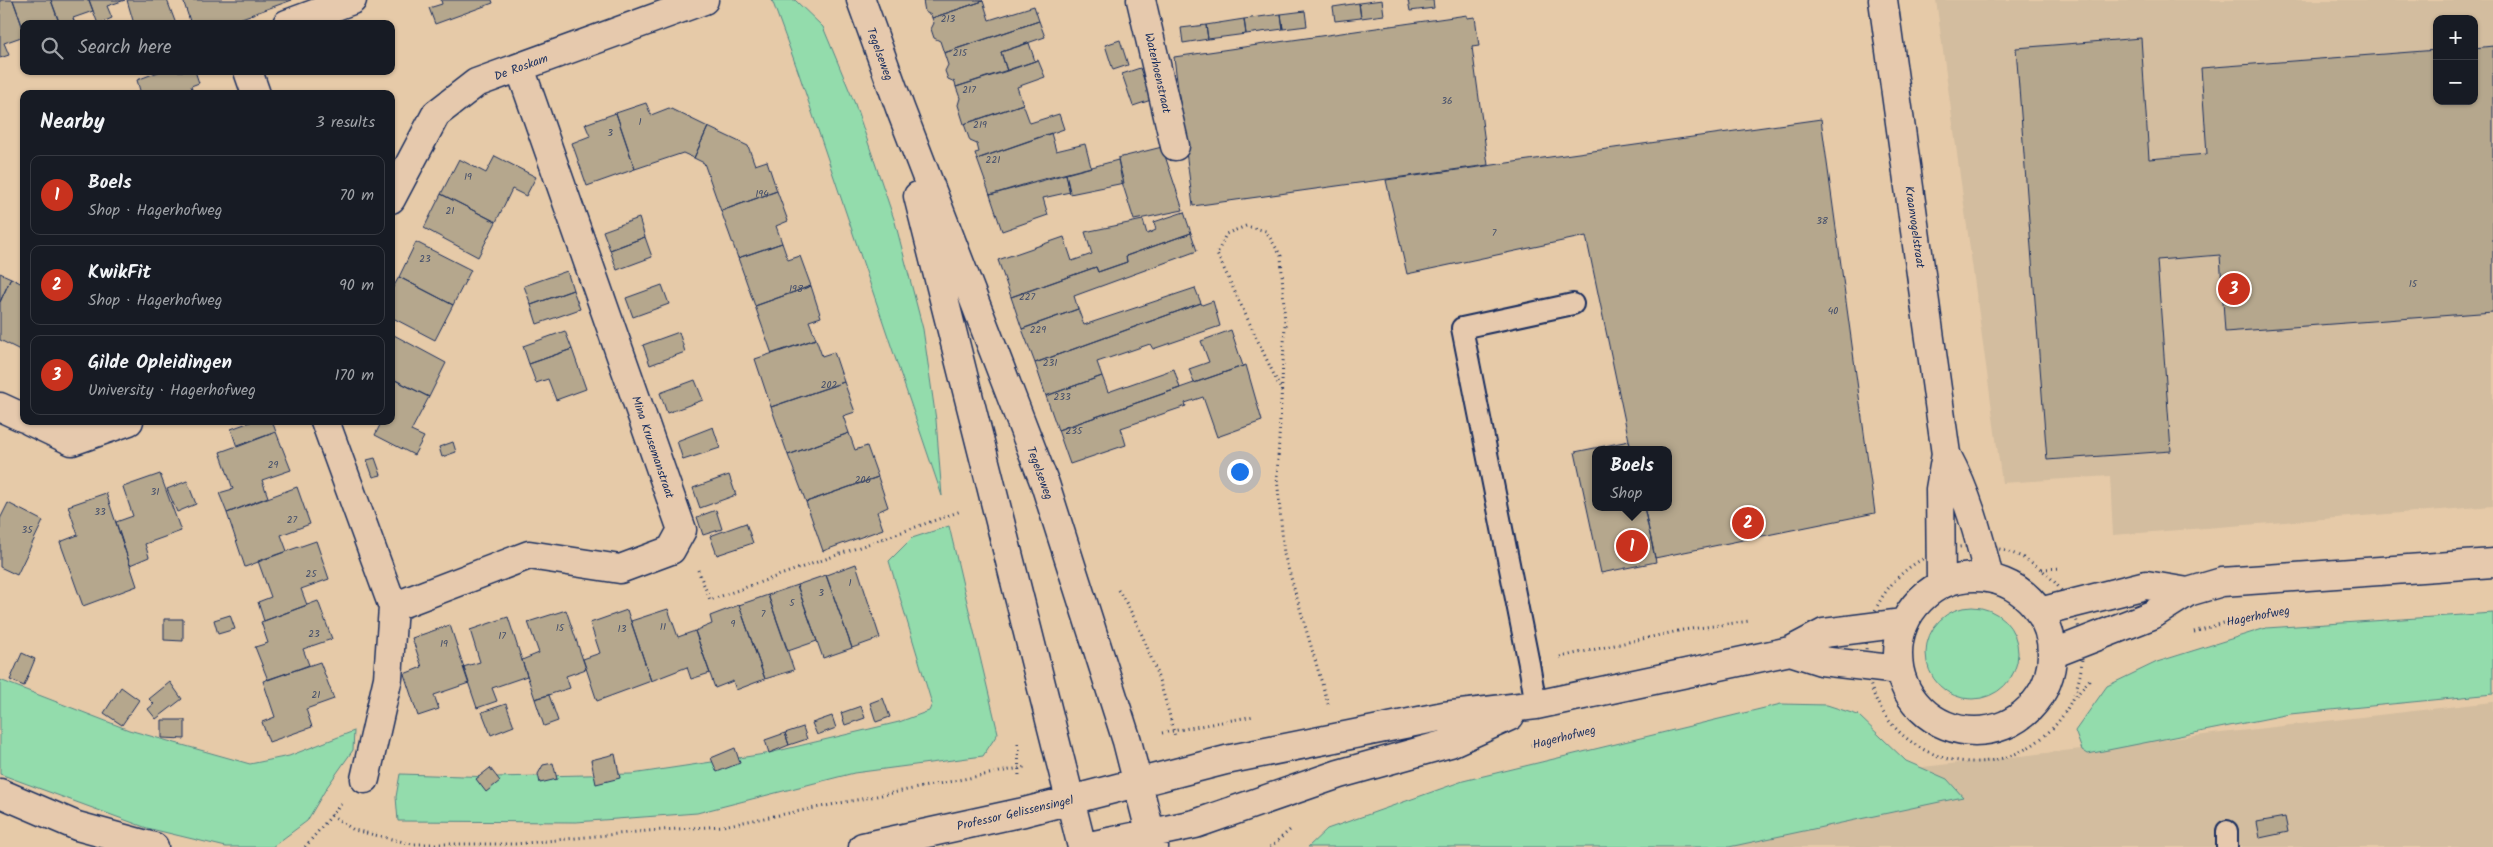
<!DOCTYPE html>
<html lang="en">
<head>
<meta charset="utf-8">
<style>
	body { margin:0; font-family:Kalam,sans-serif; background:#242831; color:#f1f3f6 }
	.controls { position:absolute; right:15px; top:15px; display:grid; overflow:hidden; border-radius:10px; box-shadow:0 1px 4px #0004 }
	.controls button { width:45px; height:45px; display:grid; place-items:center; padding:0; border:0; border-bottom:1px solid #363941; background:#171b24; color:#f1f3f6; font:25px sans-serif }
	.you { position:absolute; left:1239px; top:471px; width:18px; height:18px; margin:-12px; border:4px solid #fff; border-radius:50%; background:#1a73e8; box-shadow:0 0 0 8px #1a73e833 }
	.badge { display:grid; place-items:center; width:32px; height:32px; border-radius:50%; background:#c8321e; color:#fff; font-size:16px; font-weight:700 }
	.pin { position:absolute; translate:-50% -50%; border:2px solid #fff; box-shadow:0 1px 5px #0006 }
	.popup { position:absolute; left:1592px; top:446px; width:80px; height:65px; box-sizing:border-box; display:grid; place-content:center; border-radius:10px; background:#171b24; filter:drop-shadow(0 1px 4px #0005); font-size:16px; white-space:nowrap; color:#9ea1a6 }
	.popup b { font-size:19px; color:#f1f3f6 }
	.popup::after { content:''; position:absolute; left:50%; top:100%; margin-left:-10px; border:10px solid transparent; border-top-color:#171b24 }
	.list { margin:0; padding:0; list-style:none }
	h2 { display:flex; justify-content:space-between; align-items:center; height:65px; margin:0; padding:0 20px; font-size:21px }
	h2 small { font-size:16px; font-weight:400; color:#9ea1a6 }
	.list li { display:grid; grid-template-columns:32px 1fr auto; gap:15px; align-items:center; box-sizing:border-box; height:80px; margin:0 10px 10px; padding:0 10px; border:1px solid #363941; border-radius:10px }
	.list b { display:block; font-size:19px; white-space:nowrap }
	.list p { margin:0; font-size:16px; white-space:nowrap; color:#9ea1a6 }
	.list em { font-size:16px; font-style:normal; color:#9ea1a6 }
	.icon { flex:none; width:28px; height:28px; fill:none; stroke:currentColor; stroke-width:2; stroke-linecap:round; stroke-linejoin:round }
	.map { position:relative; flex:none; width:2493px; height:847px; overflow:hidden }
	.search { position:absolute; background:#171b24; box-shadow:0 1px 4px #0004; left:20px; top:20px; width:375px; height:55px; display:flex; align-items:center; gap:12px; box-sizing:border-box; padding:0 18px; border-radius:10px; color:#9ea1a6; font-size:19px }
	.panel { position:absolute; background:#171b24; box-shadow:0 1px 4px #0004; left:20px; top:90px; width:375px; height:335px; border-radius:10px }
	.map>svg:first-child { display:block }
	.built { fill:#d3bd9f; fill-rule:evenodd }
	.green { fill:#93dcac; stroke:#578685 }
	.building { fill:#b5a78d; stroke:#1b2f5e }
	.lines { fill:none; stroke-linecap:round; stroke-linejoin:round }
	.lane-casing { stroke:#1b2f5e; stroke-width:24 }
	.street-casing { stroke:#1b2f5e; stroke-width:31 }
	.secondary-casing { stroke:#1b2f5e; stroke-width:31 }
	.path { stroke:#1b2f5e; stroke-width:3; stroke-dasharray:1 4; stroke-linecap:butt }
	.lane { stroke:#e6c9ad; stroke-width:20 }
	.street { stroke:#e6c9ad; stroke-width:28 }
	.secondary { stroke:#e6c9ad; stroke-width:28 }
	.labels { text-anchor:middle; stroke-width:4; stroke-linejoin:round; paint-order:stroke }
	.number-label { font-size:10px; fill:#424d6a }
	.street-label { font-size:12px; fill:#1b2f5e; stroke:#e6c9ad }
</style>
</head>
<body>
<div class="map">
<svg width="2493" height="847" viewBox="0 0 2493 847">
	<rect width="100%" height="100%" fill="#e6caa8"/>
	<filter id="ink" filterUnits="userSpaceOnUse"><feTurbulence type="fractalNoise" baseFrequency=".02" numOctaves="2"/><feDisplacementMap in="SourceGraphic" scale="10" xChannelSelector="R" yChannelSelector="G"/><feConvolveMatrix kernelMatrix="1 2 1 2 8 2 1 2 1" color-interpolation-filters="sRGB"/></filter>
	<g filter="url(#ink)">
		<!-- built -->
		<path class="built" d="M1936,0H2493V506L2113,535L2110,476L2002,483ZM2437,19H2474V101H2437Z
			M2493,702V847H1377L1397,827Z"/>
		<!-- green -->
		<path class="green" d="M772,0H795L823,27L855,104L895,222L923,329L936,420L942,496L798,71Z
			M949,526L998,733L983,756L854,773L697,813L576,822L398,821L396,797L400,774L494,777L632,774L765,754L899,722L929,711L932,704L889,561L912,538Z
			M1926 653a46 46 0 1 1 92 0a46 46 0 1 1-92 0Z
			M2493,613V694L2290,714L2088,754L2082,750L2075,731L2107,686L2157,662L2266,628Z
			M0,680L129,730L250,764L289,756L354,731L353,750L327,787L307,821L272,847H226L147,828L0,774Z
			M1781,704L1827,705L1858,715L1906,761L1947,779L1963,797L1729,847H1308L1327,829L1463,781Z"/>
		<!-- building -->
		<path class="building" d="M0,0H13L24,31V36L4,43L9,55L0,58Z
			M13,0H51L59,23L24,24V31Z
			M51,0H89L93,11L73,18L75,24H60Z
			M89,0H125L107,6L112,18L98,24Z
			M127,0H167L176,24H134Z
			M183,0H292L225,24H191Z
			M441,0H492L493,3L435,24L429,8L442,4Z
			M923,0H982L983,1L932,18L931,15L925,12Z
			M1382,0L1384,15L1361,18L1359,3Z
			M1408,0H1433L1434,8L1410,11Z
			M983,1L989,20L1034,6L1039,21L944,53L940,41L934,38L931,29L934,23L932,18Z
			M1359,3L1361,18L1335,21L1333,7Z
			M1305,11L1307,26L1283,29L1281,14Z
			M1281,14L1283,29L1246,34L1244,19Z
			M1467,15V18L1475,17L1479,46L1472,47L1488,165L1193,206L1174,57Z
			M1244,19L1246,34L1208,39L1206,25Z
			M1039,21L1045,37L1001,52L1007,71L956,87L955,82L948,79L945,71L948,65L944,53Z
			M1206,25L1208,39L1183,43L1181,28Z
			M2141,38L2149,159L2207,154L2201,68L2437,50V101H2474V48L2493,46V312L2225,332L2220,255L2157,260L2171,451L2047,460L2016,48Z
			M1120,40L1128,65L1113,70L1105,45Z
			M1029,43L1035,61L1007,71L1001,52Z
			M1038,60L1045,77L1017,87L1023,104L964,124L958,105L960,98L956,87Z
			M1140,68L1151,100L1133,106L1122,74Z
			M161,71H195L199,83L191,86L194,94H141L137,80Z
			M646,103L651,115L669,108L708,127L694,158L683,153L635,169L616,113Z
			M1023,104L1030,123L1059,114L1064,129L977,159L975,153L979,152L977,144L970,141L964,124Z
			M616,113L635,169L587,186L572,143L590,136L585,124Z
			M1821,119L1875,513L1655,558L1644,507H1668V450H1631L1586,236L1407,274L1386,180Z
			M708,127L748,146L755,165L767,161L777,191L721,211L704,163L694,158Z
			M1051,133L1056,151L1085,144L1091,167L1036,181L990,195L977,159Z
			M1162,147L1183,210L1134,220L1122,182L1118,158Z
			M495,156L536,177L526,196L512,189L496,222L441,194L459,159L486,173Z
			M1118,160L1124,183L1070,194L1066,174Z
			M1066,174L1070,192L1043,198L1048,215L1002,231L990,195Z
			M777,191L788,221L776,226L782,243L738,258L721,211Z
			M441,194L496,222L478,257L424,228Z
			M1184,212L1191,233L1126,256L1127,262L1098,272L1096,267L1011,297L998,260L1064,237L1072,261L1092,254L1085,232L1143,220L1147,234L1156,230L1154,222Z
			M639,218L645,237L610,250L603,231Z
			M1191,233L1197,251L1074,296L1078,309L1022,329L1011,297L1096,267L1098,272L1127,262L1126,256Z
			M645,237L652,257L617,270L610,250Z
			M416,242L471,270L453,305L399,277Z
			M782,243L788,260L800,256L811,286L755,306L738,258Z
			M567,271L573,290L531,305L524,286Z
			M0,273L11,278L0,302Z
			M399,277L453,305L435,340L391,317V291Z
			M11,278L24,285V342L20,350L0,340V302Z
			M662,285L669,304L633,317L626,298Z
			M811,286L821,317L809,321L816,339L772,354L755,306Z
			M1195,288L1201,303L1035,363L1022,329L1078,309L1084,325Z
			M573,290L580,309L537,324L531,305Z
			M1213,301L1220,326L1153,349L1150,344L1097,362L1102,376L1046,396L1035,363L1201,303L1202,305Z
			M1231,330L1243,366L1194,383L1189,369L1209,362L1201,341Z
			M565,331L572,349L529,364L523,346Z
			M679,332L685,352L650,365L643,345Z
			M392,334L446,363L429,397L391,378Z
			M816,339L822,356L834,352L844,382L771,407L755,359Z
			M572,349L586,389L556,400L548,379L536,383L529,364Z
			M1246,365L1262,421L1217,437L1203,397L1185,403L1186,406L1121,428L1126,445L1070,464L1058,430Z
			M1174,369L1180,388L1058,430L1046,396L1102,376L1108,392Z
			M391,378L429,397L411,431L424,437L414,455L375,435L382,421H391Z
			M695,380L703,400L667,413L660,393Z
			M844,382L855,412L843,416L849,433L788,455L771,407Z
			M253,421H272L276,432L237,447L231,429Z
			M713,427L720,448L683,460L677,441Z
			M276,432L291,470L262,480L268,497L227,513L219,493L233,489L220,452Z
			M849,433L855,450L867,446L878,477L806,502L788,455Z
			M1629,441L1631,450H1596V507H1644L1656,562L1601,573L1575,452Z
			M453,442L456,452L442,457L439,447Z
			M375,458L381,475L373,477L367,460Z
			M160,474L181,531L145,544L149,557L130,565L116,522L133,516L123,487Z
			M729,475L736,495L700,508L693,488Z
			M878,477L888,507L877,512L883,529L823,551L806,502Z
			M187,481L196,504L177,512L167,489Z
			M297,487L310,524L281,535L287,551L245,567L227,513Z
			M106,493L137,586L83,606L60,542L78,535L68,506Z
			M8,503L43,521L17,575L0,567V519Z
			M716,510L722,529L703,535L697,517Z
			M746,523L753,543L717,555L710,536Z
			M316,541L329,579L301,589L307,605L264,621L258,602L271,597L258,561Z
			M856,564L880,638L852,648L826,575Z
			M826,575L852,648L823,658L797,585Z
			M797,585L817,641L788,651L768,595Z
			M768,595L794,670L765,679L739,605Z
			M318,601L332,639L303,649L309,665L268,680L255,647L268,643L261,622Z
			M739,605L765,679L736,690L733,681L715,688L695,631L712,624L710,616Z
			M668,609L678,637L695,631L710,673L691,679L687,667L651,681L631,621Z
			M566,610L586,669L566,676L570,688L535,699L522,660L539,653L528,622Z
			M627,610L651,681L597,701L583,659L600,653L590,623Z
			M230,615L235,629L218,634L214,620Z
			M508,617L527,676L492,688L497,701L477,708L463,667L480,662L470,630Z
			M164,619H183V641L164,640Z
			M450,625L469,683L434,695L439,709L418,716L404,674L422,667L412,638Z
			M22,653L35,659L24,686L10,680Z
			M320,662L334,699L306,709L312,727L269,742L262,722L275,717L263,681Z
			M170,682L182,699L156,719L148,709L154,704L149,699Z
			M121,687L139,700L122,725L104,713Z
			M549,695L558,721L544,726L535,699Z
			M883,698L890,717L876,722L870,703Z
			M506,704L514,726L491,735L482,712Z
			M861,706L865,718L845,725L841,713Z
			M832,716L836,728L817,735L812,723Z
			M162,720H185V739L162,738Z
			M803,727L807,739L789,745L785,733Z
			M785,733L789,745L769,753L765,740Z
			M735,748L740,763L717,772L711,758Z
			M615,754L620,778L596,784L591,760Z
			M553,763L557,779L540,783L538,774L543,765Z
			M490,768L500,781L486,792L476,779Z
			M2285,817L2288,832L2260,838L2257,822Z"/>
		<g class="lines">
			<defs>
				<path id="lane" d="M1536,705L1529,664L1462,328L1573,304
					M2227,831V847"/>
				<path id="street" d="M1141,0L1175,146
					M287,24L352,0
					M248,71L256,94
					M391,199L436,114L476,83L704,0
					M0,407L24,418
					M30,421L72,441L129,421
					M325,421L393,607L388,678L365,779
					M393,607L529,555L620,569L671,550L682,530L520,68"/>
				<path id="secondary" d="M861,0L900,108L1045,484L1127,741L1154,847
					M1883,0L1946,454L1940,489L1941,584
					M918,196L1082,847
					M1946,454C1967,493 1979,535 1989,578
					M1898 654a77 77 0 1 1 154 0a77 77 0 1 1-154 0Z
					M2039,612L2146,585L2188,592
					M1790,651L1821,661L1899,670
					M2052,654L2152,615L2188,592L2222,582L2493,563
					M0,793L77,826L154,847
					M863,847L1024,812L1226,760L1444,716L1536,705L1790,651L1824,633L1903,623
					M1085,847L1195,824L1339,774L1450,743L1510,716"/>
			</defs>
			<!-- lane casing -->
			<use href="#lane" class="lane-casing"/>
			<!-- street casing -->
			<use href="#street" class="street-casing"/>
			<!-- secondary casing -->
			<use href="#secondary" class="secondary-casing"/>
			<!-- path -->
			<path class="path" d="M1282,392L1217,254L1226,234L1246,226L1266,231L1281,256L1285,325L1277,477L1284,554L1328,704
				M1866 654a108 108 0 1 1 216 0a108 108 0 1 1-216 0Z
				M2042,569L2061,568
				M698,570L710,600L961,511
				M1118,590C1143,626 1165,693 1175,737
				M2194,632L2240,618
				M1560,657L1683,630L1750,621
				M2076,696L2091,678
				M1162,733L1254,716
				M1018,744L1019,778
				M1531,745L1544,742
				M331,815L354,830L412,844H516L647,831L723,826L1025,767
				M305,847L341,804
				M1270,847L1290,830"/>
			<!-- lane -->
			<use href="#lane" class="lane"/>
			<!-- street -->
			<use href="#street" class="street"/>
			<!-- secondary -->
			<use href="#secondary" class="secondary"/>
		</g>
	</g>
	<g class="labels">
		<!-- number labels -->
		<g class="number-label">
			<text x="948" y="22">213</text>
			<text x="960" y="56">215</text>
			<text x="969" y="93">217</text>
			<text x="1447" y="104">36</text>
			<text x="640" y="125">1</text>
			<text x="980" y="128">219</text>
			<text x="610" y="136">3</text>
			<text x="993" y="163">221</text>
			<text x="468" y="180">19</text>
			<text x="762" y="197">194</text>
			<text x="450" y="214">21</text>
			<text x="1822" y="224">38</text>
			<text x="1494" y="236">7</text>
			<text x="425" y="262">23</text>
			<text x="2413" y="287">15</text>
			<text x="796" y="292">198</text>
			<text x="1027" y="300">227</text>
			<text x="1833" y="314">40</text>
			<text x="1038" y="333">229</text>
			<text x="1050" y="366">231</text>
			<text x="829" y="388">202</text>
			<text x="1062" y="400">233</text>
			<text x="1074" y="434">235</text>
			<text x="273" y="468">29</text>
			<text x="863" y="483">206</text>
			<text x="155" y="495">31</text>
			<text x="100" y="515">33</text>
			<text x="292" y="523">27</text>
			<text x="27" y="533">35</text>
			<text x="311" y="577">25</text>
			<text x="850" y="586">1</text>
			<text x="821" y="596">3</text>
			<text x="792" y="606">5</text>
			<text x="763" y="617">7</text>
			<text x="733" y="627">9</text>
			<text x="663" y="630">11</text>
			<text x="560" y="631">15</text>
			<text x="622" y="632">13</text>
			<text x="314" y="637">23</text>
			<text x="502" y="639">17</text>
			<text x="444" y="647">19</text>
			<text x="316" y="698">21</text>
		</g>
		<!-- street labels -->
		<g class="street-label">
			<text transform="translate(880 54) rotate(70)" y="4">Tegelseweg</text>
			<text transform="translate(521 67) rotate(-20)" y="4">De Roskam</text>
			<text transform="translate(1158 73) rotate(77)" y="4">Waterhoenstraat</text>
			<text transform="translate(1915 227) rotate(82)" y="4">Kraanvogelstraat</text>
			<text transform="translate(653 447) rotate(71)" y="4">Mina Krusemanstraat</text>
			<text transform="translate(1040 473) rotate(70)" y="4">Tegelseweg</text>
			<text transform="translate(2258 616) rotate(-11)" y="4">Hagerhofweg</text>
			<text transform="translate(1564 737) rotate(-14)" y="4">Hagerhofweg</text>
			<text transform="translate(1015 813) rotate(-13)" y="4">Professor Gelissensingel</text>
		</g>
	</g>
</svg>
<div class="controls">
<button>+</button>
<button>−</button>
</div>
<div class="you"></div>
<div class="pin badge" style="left:1632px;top:546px">1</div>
<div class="popup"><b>Boels</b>Shop</div>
<div class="pin badge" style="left:1748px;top:523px">2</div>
<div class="pin badge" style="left:2234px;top:289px">3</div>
<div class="search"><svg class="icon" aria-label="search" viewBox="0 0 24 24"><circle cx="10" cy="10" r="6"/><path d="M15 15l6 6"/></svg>Search here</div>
<section class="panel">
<h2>Nearby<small>3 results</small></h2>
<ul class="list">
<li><span class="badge">1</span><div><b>Boels</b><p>Shop · Hagerhofweg</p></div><em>70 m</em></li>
<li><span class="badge">2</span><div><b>KwikFit</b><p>Shop · Hagerhofweg</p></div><em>90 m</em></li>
<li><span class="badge">3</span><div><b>Gilde Opleidingen</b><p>University · Hagerhofweg</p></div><em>170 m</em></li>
</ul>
</section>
</div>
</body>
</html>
